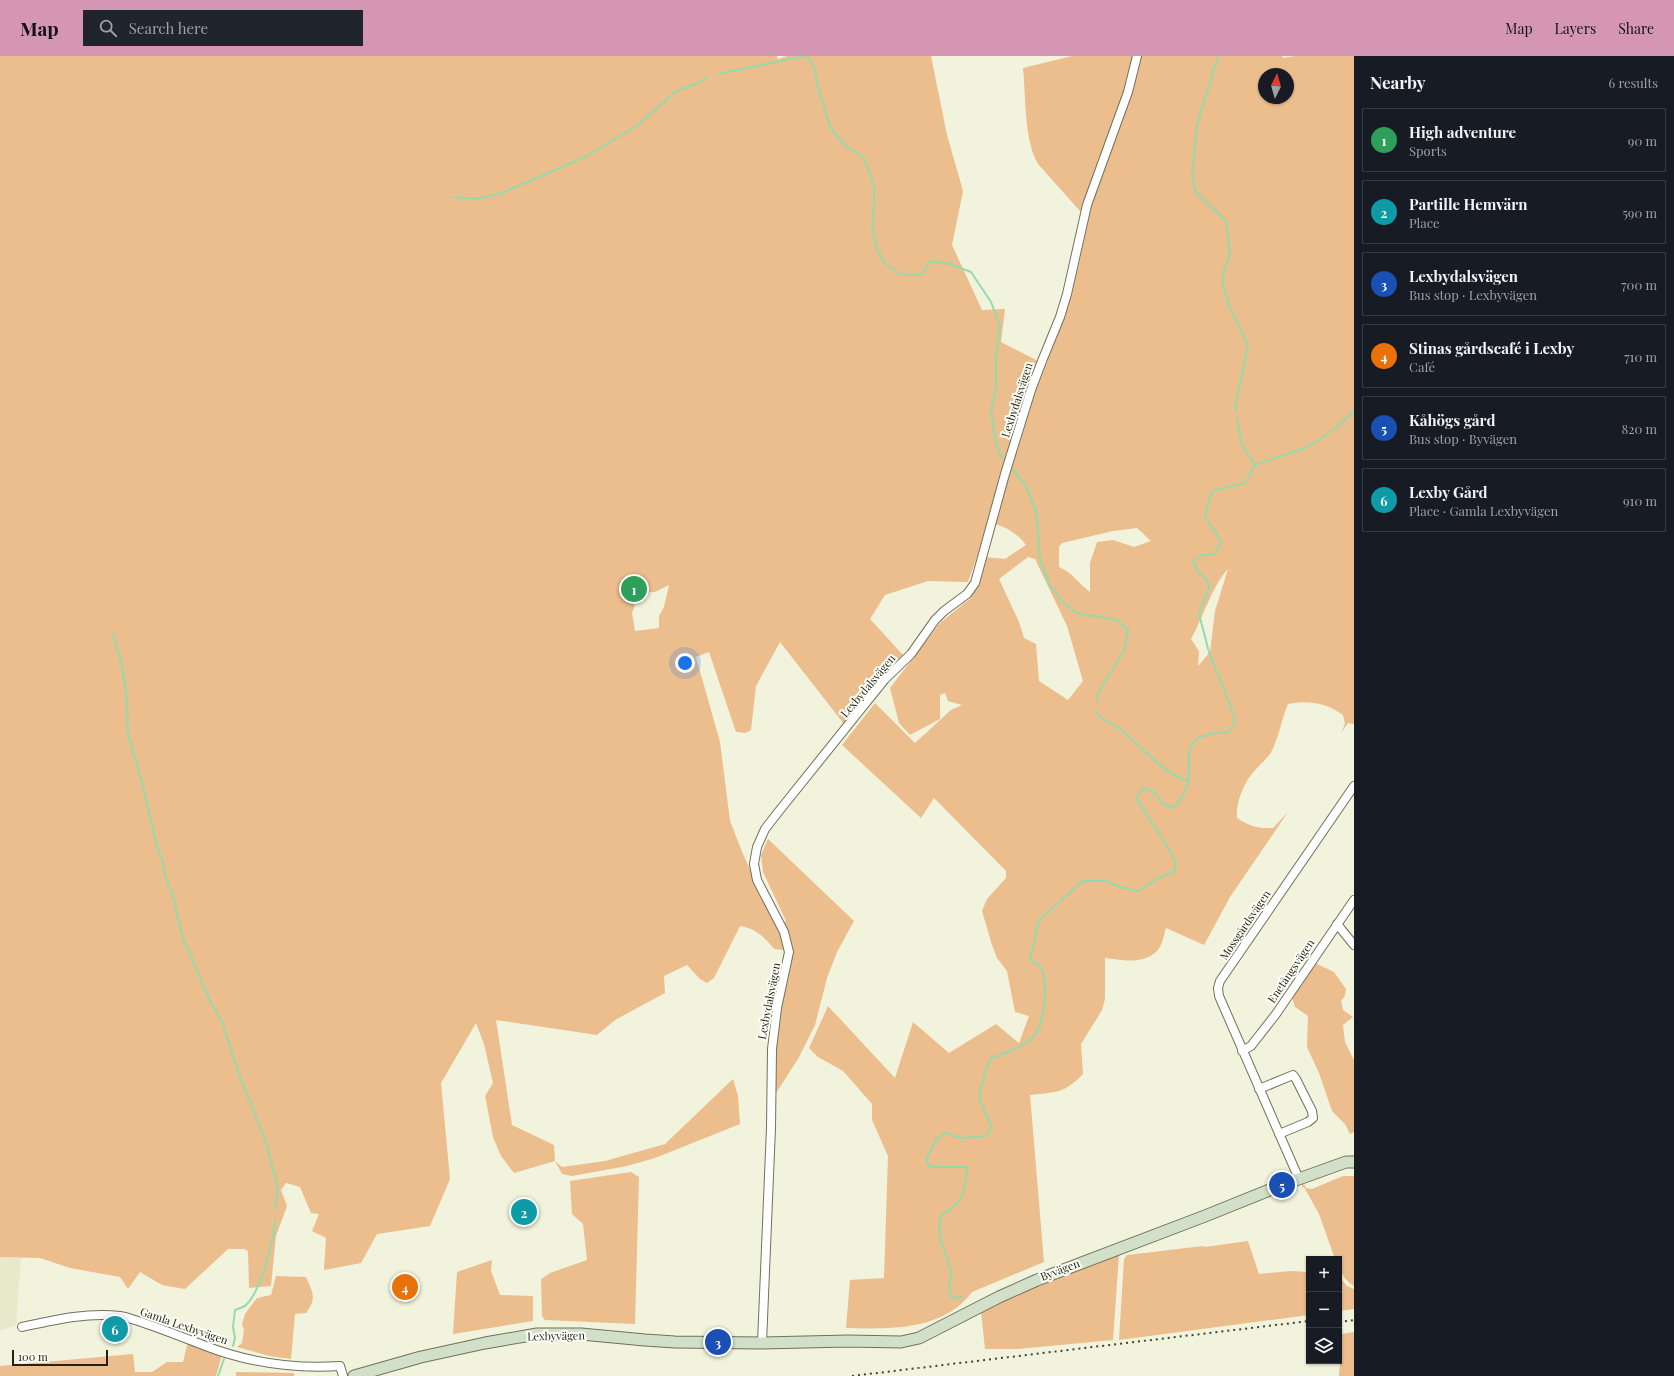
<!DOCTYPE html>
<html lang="en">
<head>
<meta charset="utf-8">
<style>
	body { margin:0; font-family:"Playfair Display",serif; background:#20242c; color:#f1f3f6 }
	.controls { position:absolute; right:12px; bottom:12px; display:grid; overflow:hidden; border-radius:0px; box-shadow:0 1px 3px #0004 }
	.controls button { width:36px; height:36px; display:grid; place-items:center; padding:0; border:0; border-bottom:1px solid #363941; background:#171b24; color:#f1f3f6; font:20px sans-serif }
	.compass { position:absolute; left:1258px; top:12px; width:36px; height:36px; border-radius:50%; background:#171b24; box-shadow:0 1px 3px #0004; rotate:5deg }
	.scale { position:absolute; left:12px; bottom:10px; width:96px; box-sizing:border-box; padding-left:4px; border:2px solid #22221a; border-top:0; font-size:11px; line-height:14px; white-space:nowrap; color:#22221a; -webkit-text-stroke:3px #fefff6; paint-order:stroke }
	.you { position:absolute; left:685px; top:607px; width:14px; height:14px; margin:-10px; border:3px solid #fff; border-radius:50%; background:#1a73e8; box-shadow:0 0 0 6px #1a73e833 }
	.badge { display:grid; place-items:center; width:26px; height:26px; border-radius:50%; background:#d496b2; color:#fff; font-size:13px; font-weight:700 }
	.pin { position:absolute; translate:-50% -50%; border:2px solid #fff; box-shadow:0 1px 4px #0006 }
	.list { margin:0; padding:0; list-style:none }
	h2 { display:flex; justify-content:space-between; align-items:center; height:52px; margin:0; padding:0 16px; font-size:17px }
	h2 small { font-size:13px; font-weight:400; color:#9ea1a6 }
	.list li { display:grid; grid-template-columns:26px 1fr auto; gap:12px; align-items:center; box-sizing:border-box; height:64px; margin:0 8px 8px; padding:0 8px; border:1px solid #363941; border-radius:0px }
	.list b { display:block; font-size:15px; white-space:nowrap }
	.list p { margin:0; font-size:13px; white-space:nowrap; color:#9ea1a6 }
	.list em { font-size:13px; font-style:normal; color:#9ea1a6 }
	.icon { flex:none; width:22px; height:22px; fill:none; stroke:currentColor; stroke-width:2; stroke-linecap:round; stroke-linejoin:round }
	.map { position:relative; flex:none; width:1354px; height:1320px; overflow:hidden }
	header { display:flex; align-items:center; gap:24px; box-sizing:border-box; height:56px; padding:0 20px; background:#d496b2; color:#111 }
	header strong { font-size:19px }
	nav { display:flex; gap:22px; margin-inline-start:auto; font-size:14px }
	.search { width:280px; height:36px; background:#20242c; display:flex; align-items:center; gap:10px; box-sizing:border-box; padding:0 14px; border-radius:0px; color:#9ea1a6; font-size:15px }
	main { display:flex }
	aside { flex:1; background:#171b24 }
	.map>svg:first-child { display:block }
	.built { fill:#e7e9cb }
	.green { fill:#ecbd8d; fill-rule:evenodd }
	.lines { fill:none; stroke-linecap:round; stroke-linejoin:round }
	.stream { stroke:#94dbac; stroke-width:2 }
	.street-casing { stroke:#70715d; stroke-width:10 }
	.secondary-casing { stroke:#70715d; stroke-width:13 }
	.street { stroke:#fff; stroke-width:8 }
	.secondary { stroke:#d3e0c9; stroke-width:11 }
	.rail { stroke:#424238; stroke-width:2; stroke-dasharray:2 4; stroke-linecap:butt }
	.labels { text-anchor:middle; stroke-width:4; stroke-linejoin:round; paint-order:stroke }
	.street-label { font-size:11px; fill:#22221a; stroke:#fefff6 }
</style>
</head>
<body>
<header>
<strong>Map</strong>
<div class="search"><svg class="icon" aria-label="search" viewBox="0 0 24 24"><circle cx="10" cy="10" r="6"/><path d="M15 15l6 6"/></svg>Search here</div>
<nav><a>Map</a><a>Layers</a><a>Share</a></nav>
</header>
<main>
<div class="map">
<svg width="1354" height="1320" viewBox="0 0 1354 1320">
	<rect width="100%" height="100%" fill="#f1f3dc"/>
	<!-- built -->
	<path class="built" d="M0,1201L21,1202L16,1269L0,1275Z"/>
	<!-- green -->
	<path class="green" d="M0,0H777L778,3L787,0H931L947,79L963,135L952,189L982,254L1005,253L1001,286L1046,309L1061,270L1078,213L1088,164L1038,108C1024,84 1026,41 1023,12L1072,0H1282L1283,2L1295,0H1354V668L1348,667L1341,677L1345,668L1343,659C1326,647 1309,644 1288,648C1281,664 1279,683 1270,698C1265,705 1257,711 1251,719C1242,731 1236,748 1237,762C1249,770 1258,773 1273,772L1288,756L1230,841L1204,889L1166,872C1164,879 1162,890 1157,895C1143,909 1121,904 1105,902V943L1102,954L1081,988L1083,1018C1064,1038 1055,1036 1030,1039L1044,1206L972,1236C943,1275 890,1273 846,1272L850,1224L884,1222L888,1100L872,1064V1048L843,1015L818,1001L809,992L828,950L895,1022L913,966L949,997L996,968L1019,987L1029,960L1015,956L1007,915L997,902L992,889L982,855L987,843L1006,822V815L934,742L921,762L842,689L875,647L915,687L951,654L962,649L948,645L945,637L940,639V663L910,679L899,667L890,632L941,566L971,542L985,501L1005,503L1026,489C1017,477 1004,469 989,467L968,526L928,525L885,539L870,563L903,599L897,606H894L889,609L888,614L844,668L780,586L756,630L751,674L745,677L736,676L709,596L696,601L720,686L730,765L743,798L776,870L786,865L763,816L761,799L768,783L854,865L837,896L827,922L815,969L798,1003L776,1037L775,1036C775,1012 775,988 778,964C782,940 793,917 792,892L784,894L774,893C765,881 755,872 740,870L714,922L707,927L700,923L687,909L664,920L665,937L615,964L597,979L496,964L512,1069L554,1089L555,1105L562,1111L605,1105L665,1088L733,1023L738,1040L740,1068L655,1102L627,1110L572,1120L562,1118L555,1105L514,1117L501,1100L493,1081L485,1040L493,1027L484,988L476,967L441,1027L450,1123L430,1170L377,1178L361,1207L324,1214L326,1182L312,1175L319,1158L311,1157L300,1131L286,1127L281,1134L287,1150L276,1180L271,1230L249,1232L248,1195L244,1193H228L185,1233L162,1229L140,1216L128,1233L120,1221L70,1212L40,1202L0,1201ZM1264,18H1288V42H1264ZM1137,472L1151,485L1134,491L1113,484L1097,486L1090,507V536C1079,528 1072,516 1059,511V491L1062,487L1113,475ZM1028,501L1035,503L1067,570L1083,625L1068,644L1039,625L1036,588L1024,582L1019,566L999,523ZM1228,513L1215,555L1210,596L1198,610L1199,595L1191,583C1203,562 1212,530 1228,513ZM669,529L664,551L659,560V572L635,575L632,557L639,537L655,536Z
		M1315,907L1334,916L1346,933L1345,940L1341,945L1343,954L1353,961L1343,969L1345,986L1354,1004V1076L1350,1078L1345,1068L1332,1055L1319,1017L1307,991L1308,960L1295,951L1292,941Z
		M631,1116L639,1121L635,1268L545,1264L542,1260L541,1223L550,1217L587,1204L583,1168L572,1158L570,1125Z
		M1343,1120H1354V1230C1344,1224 1339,1215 1339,1203H1335L1319,1158L1304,1131L1302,1132V1129L1304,1128L1306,1132L1312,1133Z
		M1248,1185L1259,1218L1290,1215L1309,1216V1259L1119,1284L1124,1203L1127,1199L1203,1190L1205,1191Z
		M1117,1196L1119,1199L1113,1284L1018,1293H985L981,1255L1024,1233Z
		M492,1204L491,1215L500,1239L533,1240V1265L453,1278L457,1216Z
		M276,1220L306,1221C313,1237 317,1242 306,1257L295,1258L291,1303L270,1300L237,1291L242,1287L244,1274L242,1268L245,1258L257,1242L271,1239Z
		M1339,1220L1347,1230L1354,1233V1253L1339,1255Z
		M1354,1276V1320H1339L1342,1278Z
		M188,1285L222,1299L216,1320H0V1310L133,1298L135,1316H152L167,1306H183Z
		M236,1316L294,1317V1320H236Z"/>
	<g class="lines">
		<!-- stream -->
		<path class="stream" d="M807,0L815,13L817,29L831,73L845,89L864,102L874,129V147L872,172L876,191L884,207L900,218L921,219L931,205L950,208L971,216L991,246L1000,269L996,301V332L991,354L995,382L1000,399L1004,403
			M1218,0L1197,69L1192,122L1196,136L1226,165L1230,198L1224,215L1223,231L1229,249L1248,290L1235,351L1236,356
			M718,18L804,0
			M453,141L476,143L502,137L585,101L638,69L675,36L698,27L707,21
			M1237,362L1241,387L1255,409
			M1255,409L1308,391L1336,372L1354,355
			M1012,413L1025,428L1036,454L1040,502L1049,528L1062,545L1076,557L1117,564L1128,574L1124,595L1098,637L1097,645
			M113,578L122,610L127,645L128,678L143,730L156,787L162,803L165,820L174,843L178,863L183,882L211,947L222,966L239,1018L265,1083L278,1132L275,1152
			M1097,655V659C1105,664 1113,668 1121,674C1143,691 1161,716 1188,725
			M961,1241L951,1242L949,1227L952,1219L941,1184L939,1171L942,1158C963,1150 966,1131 967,1111H930L926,1104L936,1083L945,1077L961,1082L986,1080L992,1071L979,1042L985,1016L990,1003C1005,996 1023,992 1034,980C1045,968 1047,931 1043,916C1041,909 1036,907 1030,904L1039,864L1083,825H1106L1123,832L1139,835L1158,822L1174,816L1176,806C1165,784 1149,764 1136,742L1144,732L1155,737L1162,747L1173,752C1180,744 1186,737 1188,726C1191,710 1182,687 1204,680C1211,677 1220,677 1228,676L1234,668V659L1209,596L1199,558L1210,528L1197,514L1193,505L1203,499L1215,498L1221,487L1216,476L1205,462L1210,441L1213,435L1245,427L1255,409
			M233,1290L235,1282L233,1271L235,1254C238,1253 244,1251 246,1249C261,1235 274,1184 275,1164
			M218,1320L224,1303"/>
		<defs>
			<path id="street" d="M1337,868L1354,889
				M1242,995L1251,990L1276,958L1354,844
				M1259,1033L1293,1019L1296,1023L1312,1055L1313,1062L1308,1066L1279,1078
				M1299,1123L1219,940L1218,932L1220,925L1354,730
				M22,1271C54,1264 87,1256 120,1260C127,1261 134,1264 141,1266C162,1273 182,1281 203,1289C246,1306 294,1313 340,1310L343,1320
				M762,1287L771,1072L772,993L777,952L789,896L784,876L757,824L754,808L757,791L765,773L779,755L885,623L911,598L935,564L944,555L967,538L975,527L1005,418L1031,334L1042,305L1060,261L1067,238L1087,149L1128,36L1137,0"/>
			<path id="secondary" d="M354,1320L421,1301L485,1287L537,1278H581L645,1284L675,1286L762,1287L848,1285L901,1286L919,1282L999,1241L1037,1224L1205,1160L1282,1129L1346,1106H1354"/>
		</defs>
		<!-- street casing -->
		<use href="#street" class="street-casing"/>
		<!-- secondary casing -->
		<use href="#secondary" class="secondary-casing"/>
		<!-- street -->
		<use href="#street" class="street"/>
		<!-- secondary -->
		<use href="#secondary" class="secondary"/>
		<!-- rail -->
		<path class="rail" d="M1339,1266L1354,1264
			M852,1320L1309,1265"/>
	</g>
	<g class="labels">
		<!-- street labels -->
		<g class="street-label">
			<text transform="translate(1017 344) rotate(-72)" y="4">Lexbydalsvägen</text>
			<text transform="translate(868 630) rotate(-50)" y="4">Lexbydalsvägen</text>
			<text transform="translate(1245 869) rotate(-56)" y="4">Mossgårdsvägen</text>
			<text transform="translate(1291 915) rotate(-56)" y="4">Enetångsvägen</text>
			<text transform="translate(769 945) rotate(-79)" y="4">Lexbydalsvägen</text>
			<text transform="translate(1060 1214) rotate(-21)" y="4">Byvägen</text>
			<text transform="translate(184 1270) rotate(19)" y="4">Gamla Lexbyvägen</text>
			<text transform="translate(556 1280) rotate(-1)" y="4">Lexbyvägen</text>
		</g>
	</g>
</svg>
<div class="controls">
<button>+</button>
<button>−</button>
<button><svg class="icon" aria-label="layers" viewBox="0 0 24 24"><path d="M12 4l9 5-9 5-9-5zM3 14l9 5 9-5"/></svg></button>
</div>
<svg class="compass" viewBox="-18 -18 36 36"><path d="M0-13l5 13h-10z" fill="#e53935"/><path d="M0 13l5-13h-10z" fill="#9ea1a6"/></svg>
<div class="scale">100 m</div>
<div class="you"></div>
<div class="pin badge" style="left:634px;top:533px;background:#2e9e5b">1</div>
<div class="pin badge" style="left:524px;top:1156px;background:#0f9aa8">2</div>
<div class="pin badge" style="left:718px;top:1286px;background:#1a4fb4">3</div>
<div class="pin badge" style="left:405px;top:1231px;background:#e8710a">4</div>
<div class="pin badge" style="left:1282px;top:1129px;background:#1a4fb4">5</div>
<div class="pin badge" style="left:115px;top:1273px;background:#0f9aa8">6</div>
</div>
<aside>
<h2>Nearby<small>6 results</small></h2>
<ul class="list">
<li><span class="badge" style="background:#2e9e5b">1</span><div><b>High adventure</b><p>Sports</p></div><em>90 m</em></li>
<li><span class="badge" style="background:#0f9aa8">2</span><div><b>Partille Hemvärn</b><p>Place</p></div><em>590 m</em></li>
<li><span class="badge" style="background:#1a4fb4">3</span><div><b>Lexbydalsvägen</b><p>Bus stop · Lexbyvägen</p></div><em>700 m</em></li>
<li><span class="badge" style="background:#e8710a">4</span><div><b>Stinas gårdscafé i Lexby</b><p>Café</p></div><em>710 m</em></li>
<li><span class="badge" style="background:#1a4fb4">5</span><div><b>Kåhögs gård</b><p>Bus stop · Byvägen</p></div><em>820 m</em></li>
<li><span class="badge" style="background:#0f9aa8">6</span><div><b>Lexby Gård</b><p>Place · Gamla Lexbyvägen</p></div><em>910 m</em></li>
</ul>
</aside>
</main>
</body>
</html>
